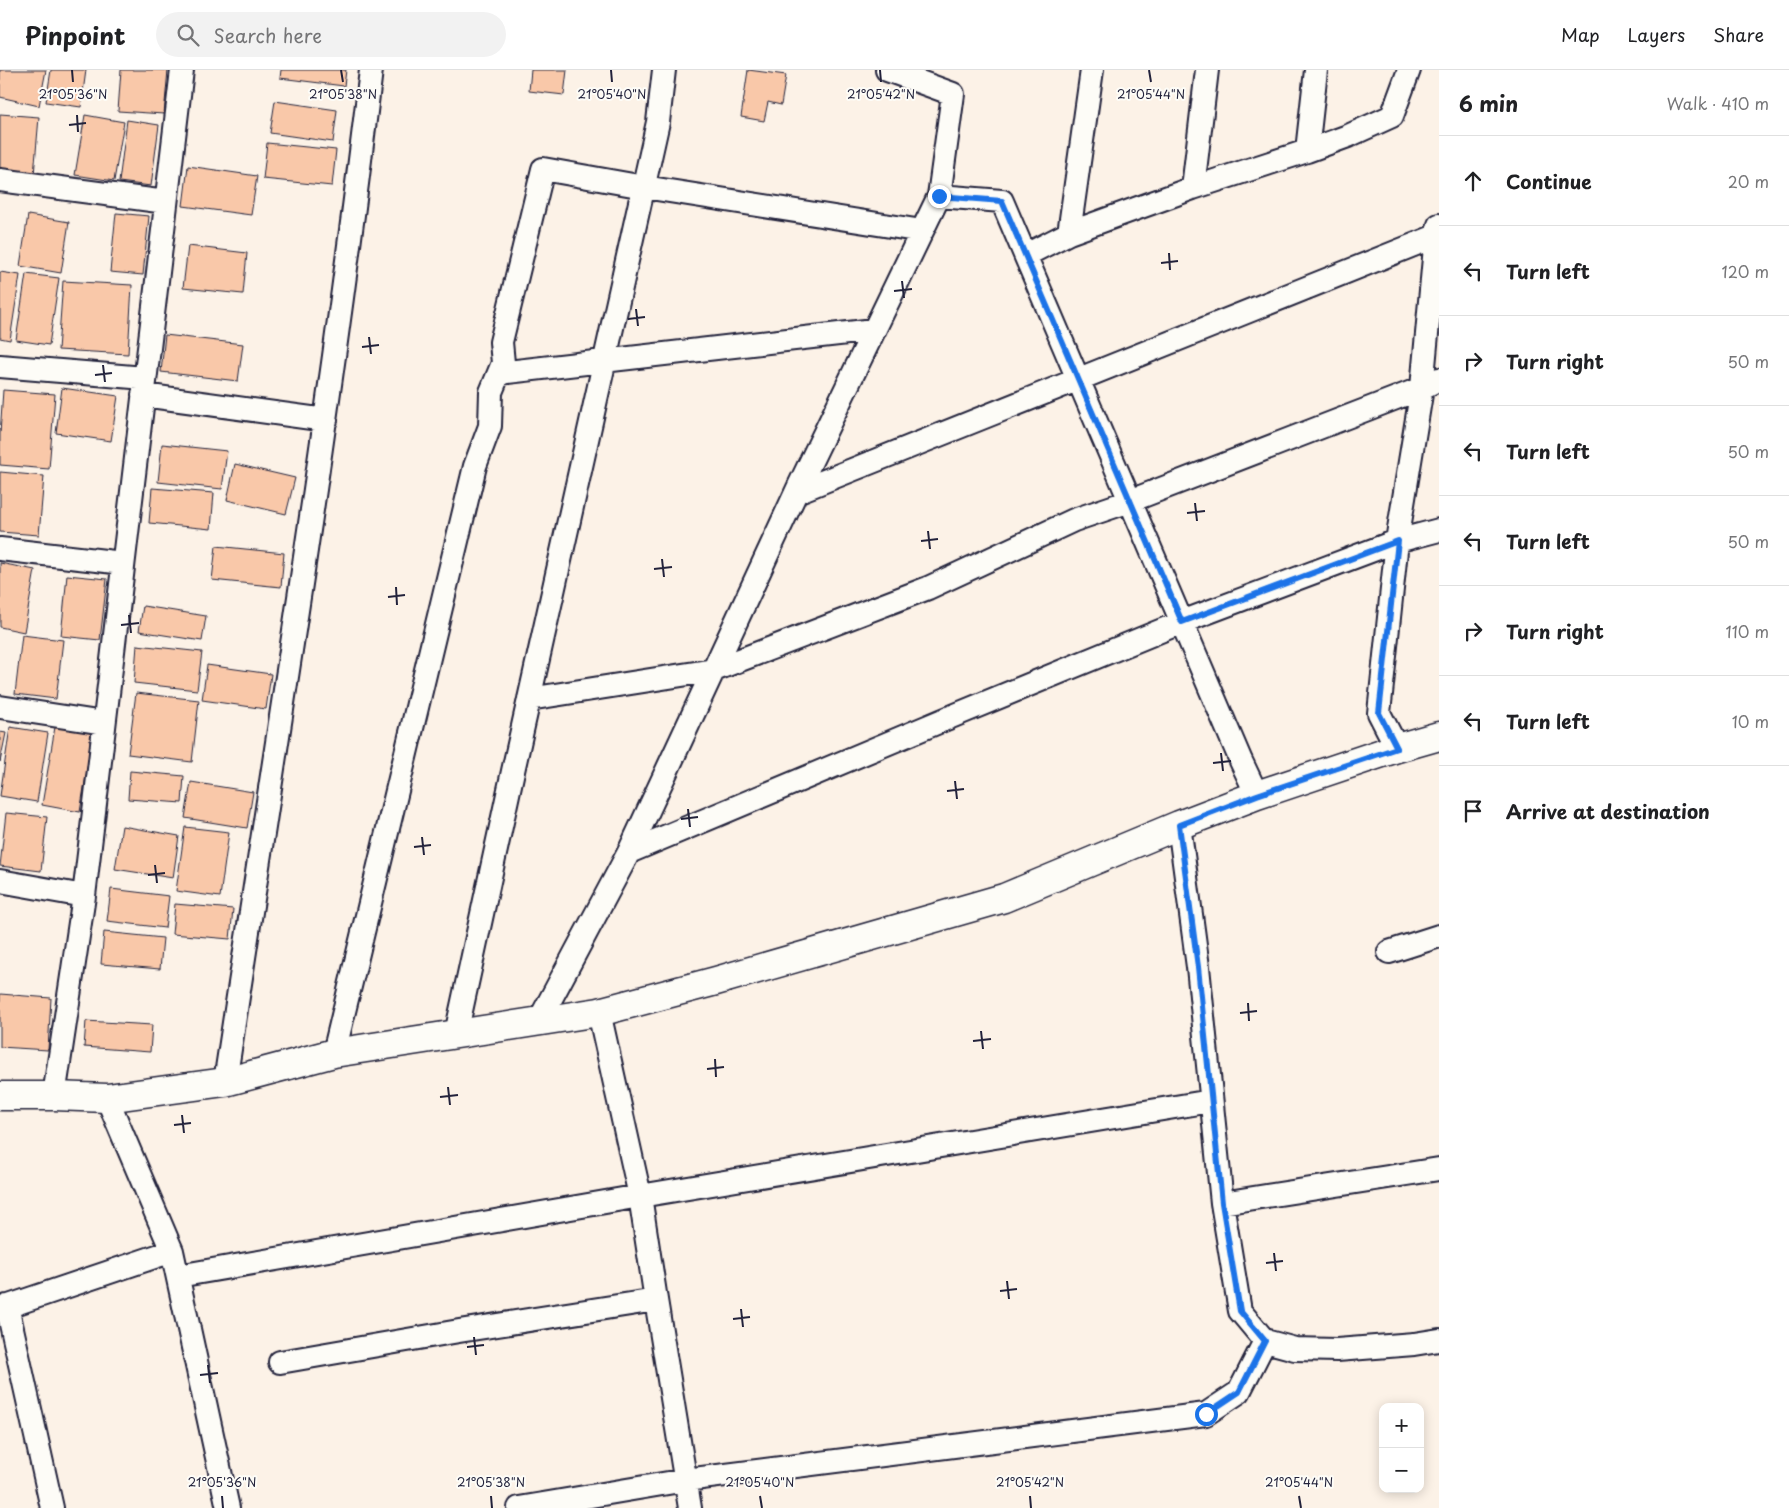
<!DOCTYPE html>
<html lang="en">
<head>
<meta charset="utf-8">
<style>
	body { margin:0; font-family:"Playpen Sans",sans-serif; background:#f2f2f2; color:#202124 }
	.controls { position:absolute; right:15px; bottom:15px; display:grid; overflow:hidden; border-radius:10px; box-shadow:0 2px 12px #0003 }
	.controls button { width:45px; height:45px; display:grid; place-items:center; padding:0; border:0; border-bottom:1px solid #e0e0e0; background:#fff; color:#202124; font:25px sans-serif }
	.stop { position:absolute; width:15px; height:15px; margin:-11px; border:4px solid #1a73e8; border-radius:50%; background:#fff }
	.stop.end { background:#1a73e8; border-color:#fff; box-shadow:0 1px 5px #0008 }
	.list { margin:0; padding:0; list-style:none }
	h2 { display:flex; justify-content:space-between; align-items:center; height:65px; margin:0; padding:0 20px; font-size:21px }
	h2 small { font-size:16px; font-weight:400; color:#757577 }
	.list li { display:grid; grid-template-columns:32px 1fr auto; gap:15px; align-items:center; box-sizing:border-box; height:90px; padding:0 20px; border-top:1px solid #e0e0e0 }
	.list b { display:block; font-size:19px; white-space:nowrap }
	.list em { font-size:16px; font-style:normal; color:#757577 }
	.icon { flex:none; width:28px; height:28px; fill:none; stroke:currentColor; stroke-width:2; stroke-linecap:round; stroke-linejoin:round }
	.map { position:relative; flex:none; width:1439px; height:1438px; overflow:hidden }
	header { display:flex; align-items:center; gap:30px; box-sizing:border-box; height:70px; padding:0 25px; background:#fff; border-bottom:1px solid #e0e0e0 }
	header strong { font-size:24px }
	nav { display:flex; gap:28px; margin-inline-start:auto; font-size:18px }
	.search { width:350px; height:45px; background:#f2f2f2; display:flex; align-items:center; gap:12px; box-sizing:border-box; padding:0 18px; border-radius:28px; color:#757577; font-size:19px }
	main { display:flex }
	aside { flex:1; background:#fff }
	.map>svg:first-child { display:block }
	.building { fill:#f9c8a9; stroke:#22223b }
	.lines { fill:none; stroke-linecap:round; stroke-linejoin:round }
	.street-casing { stroke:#22223b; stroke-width:26 }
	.secondary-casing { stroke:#22223b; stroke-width:31 }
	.street { stroke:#fdfcf7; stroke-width:22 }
	.secondary { stroke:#fdfcf7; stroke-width:28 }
	.route { stroke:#1a73e8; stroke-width:6 }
	.ticks { fill:none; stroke:#22223b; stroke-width:2 }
	.ticks-label { font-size:12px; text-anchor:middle; fill:#22223b; stroke:#fdfcf7; stroke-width:4; stroke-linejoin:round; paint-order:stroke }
</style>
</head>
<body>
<header>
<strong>Pinpoint</strong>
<div class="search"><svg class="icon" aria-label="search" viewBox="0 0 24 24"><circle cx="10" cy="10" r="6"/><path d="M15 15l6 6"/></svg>Search here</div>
<nav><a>Map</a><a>Layers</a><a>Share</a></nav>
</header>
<main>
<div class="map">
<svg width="1439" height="1438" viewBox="0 0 1439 1438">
	<rect width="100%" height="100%" fill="#fcf2e7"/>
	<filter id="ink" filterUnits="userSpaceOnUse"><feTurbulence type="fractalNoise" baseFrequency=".02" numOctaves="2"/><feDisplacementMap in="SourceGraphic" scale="10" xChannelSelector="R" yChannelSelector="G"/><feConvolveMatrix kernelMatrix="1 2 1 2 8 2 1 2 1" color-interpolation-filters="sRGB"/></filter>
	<g filter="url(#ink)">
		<!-- building -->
		<path class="building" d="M0,0H46L39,36L0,27Z
			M51,0H86L81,37L46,32Z
			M121,0H168L164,44L118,41Z
			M281,0H346L344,16L280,8Z
			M531,0H567L564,25L529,21Z
			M748,0L786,5L781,35L768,32L764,51L741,47Z
			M275,31L337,40L333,72L270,63Z
			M0,44L39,47L34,105L0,102Z
			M85,45L124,52L114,111L75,105Z
			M127,50L159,55L151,116L119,112Z
			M267,73L336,80L332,116L263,109Z
			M188,96L257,106L251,145L183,136Z
			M116,143L149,146L143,205L110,202Z
			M28,145L69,152L61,203L20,196Z
			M188,176L247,183L243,224L183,218Z
			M0,202L20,205L10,270L0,268Z
			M26,204L59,208L49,275L16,270Z
			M63,211L132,215L128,284L58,280Z
			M165,265L243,274L238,311L161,302Z
			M62,318L118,326L111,371L56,363Z
			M3,320L55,324L49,399L0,395V364Z
			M162,374L227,381L222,419L158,412Z
			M235,394L295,408L286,444L227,430Z
			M0,402L44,406L39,465L0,462Z
			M152,418L214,423L211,459L149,453Z
			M216,476L284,483L281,517L212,510Z
			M0,493L35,500L24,562L0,557Z
			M67,505L107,509L100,570L61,566Z
			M143,536L206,546L202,571L139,561Z
			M22,565L63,570L56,629L15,624Z
			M137,575L202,582L197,620L134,613Z
			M207,595L271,604L266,639L202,630Z
			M136,623L199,630L192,692L128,684Z
			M10,657L48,663L37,732L0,726Z
			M55,657L93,663L80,742L42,735Z
			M0,662L6,663L0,692Z
			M130,701L184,706L182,733L128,729Z
			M191,712L253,722L247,758L185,748Z
			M6,743L47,747L41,801L0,796Z
			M122,756L179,766L173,808L115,799Z
			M185,757L229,762L220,827L176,821Z
			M111,819L169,826L165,858L107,851Z
			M175,834L233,839L230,869L172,864Z
			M104,862L163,868L160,899L101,894Z
			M0,924L51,928L48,980L0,977Z
			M86,951L152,955L150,982L84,977Z"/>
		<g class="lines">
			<defs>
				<path id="street" d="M887,0L953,24L939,126
					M1307,81L1348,66L1392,46L1409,0
					M0,110L166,132
					M1193,118L1207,0
					M1069,163L1193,118L1307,81L1316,0
					M1026,185L1069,163L1092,0
					M0,296L145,308
					M499,303L874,260
					M143,325L326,350
					M797,422L1436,166
					M0,479L123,493
					M529,629L714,600L928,518L1074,450L1130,431L1422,318L1436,166L1439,155
					M0,637L104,653
					M1397,678L1379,643L1397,471L1422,318L1439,309
					M1179,755L1198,897L1222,1133L1240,1241L1265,1271L1295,1279L1337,1280L1414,1274L1439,1270
					M629,782L941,651L1182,552L1397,471L1439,460
					M0,811L84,826
					M1389,882L1439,866
					M599,942L640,1126L656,1230L690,1438
					M539,951L629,782L800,414L939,126L1002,131L1241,691L1257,725
					M456,964L513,701L658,52L664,0
					M334,983L475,396L490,356L491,322L503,293L501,272L543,99L644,117L922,161
					M225,1012C276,675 331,339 371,0
					M54,1026L84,826L182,0
					M107,1028L172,1181L228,1438
					M1222,1133L1439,1099
					M178,1206L640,1126L1211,1031
					M7,1236L52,1438
					M0,1239L172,1181
					M280,1292L459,1261L656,1230
					M519,1438L686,1410L1206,1344L1239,1322L1265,1271"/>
				<path id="secondary" d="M0,1026H54L107,1028L225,1012L334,983L599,942L716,911L1004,828L1179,755L1257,725L1397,678L1439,666"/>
			</defs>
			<!-- street casing -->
			<use href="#street" class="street-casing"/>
			<!-- secondary casing -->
			<use href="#secondary" class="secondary-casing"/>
			<!-- street -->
			<use href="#street" class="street"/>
			<!-- secondary -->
			<use href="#secondary" class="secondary"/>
		</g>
	</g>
	<g class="lines" filter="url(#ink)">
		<!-- route -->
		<path class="route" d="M939,126L1002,131L1182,552L1398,471L1379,643L1397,678L1257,725L1179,755L1198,897L1222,1133L1240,1241L1265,1271L1239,1322L1206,1344"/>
	</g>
	<!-- ticks -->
	<path class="ticks" d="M72,0L73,12M341,0L343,12M611,0L612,12M880,0L881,12M1149,0L1151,12M77,45L78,62M69,55L86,53M1169,183L1170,200M1161,193L1178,191M902,211L904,228M894,221L912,219M636,239L638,256M628,249L645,247M369,267L371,284M362,277L379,275M103,295L105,312M95,305L112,303M1195,433L1197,451M1187,443L1205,441M928,461L930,479M921,471L938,469M662,489L664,507M654,499L672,497M396,517L397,535M388,527L405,525M129,545L131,563M121,555L139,553M1221,683L1223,701M1213,693L1231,691M955,711L957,729M947,721L964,719M688,739L690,757M681,749L698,747M422,767L424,785M414,777L431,775M155,795L157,813M148,805L165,803M1248,933L1249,951M1240,943L1257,941M981,961L983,979M973,971L991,969M715,989L716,1007M707,999L724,997M448,1017L450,1035M440,1027L458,1025M182,1045L184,1063M174,1055L191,1053M1274,1183L1276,1201M1266,1193L1283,1191M1007,1211L1009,1229M1000,1221L1017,1219M741,1239L743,1257M733,1249L750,1247M474,1267L476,1285M467,1277L484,1275M208,1295L210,1313M200,1305L218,1303M222,1426L223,1438M491,1426L492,1438M760,1426L762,1438M1030,1426L1031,1438M1299,1426L1301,1438"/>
	<g class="ticks-label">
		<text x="73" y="29">21°05'36"N</text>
		<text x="343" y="29">21°05'38"N</text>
		<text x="612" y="29">21°05'40"N</text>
		<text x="881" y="29">21°05'42"N</text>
		<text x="1151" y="29">21°05'44"N</text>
		<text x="222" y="1417">21°05'36"N</text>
		<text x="491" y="1417">21°05'38"N</text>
		<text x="760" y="1417">21°05'40"N</text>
		<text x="1030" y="1417">21°05'42"N</text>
		<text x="1299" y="1417">21°05'44"N</text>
	</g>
</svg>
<div class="controls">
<button>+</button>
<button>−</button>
</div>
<div class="stop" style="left:1206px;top:1344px"></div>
<div class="stop end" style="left:939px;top:126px"></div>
</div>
<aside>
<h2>6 min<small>Walk · 410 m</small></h2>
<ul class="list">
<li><svg class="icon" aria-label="ahead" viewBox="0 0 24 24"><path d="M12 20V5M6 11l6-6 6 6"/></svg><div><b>Continue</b></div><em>20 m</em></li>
<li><svg class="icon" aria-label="left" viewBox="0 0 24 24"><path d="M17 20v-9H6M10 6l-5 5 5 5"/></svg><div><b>Turn left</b></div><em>120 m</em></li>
<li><svg class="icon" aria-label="right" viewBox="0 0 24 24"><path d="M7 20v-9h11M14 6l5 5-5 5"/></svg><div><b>Turn right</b></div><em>50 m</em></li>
<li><svg class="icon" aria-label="left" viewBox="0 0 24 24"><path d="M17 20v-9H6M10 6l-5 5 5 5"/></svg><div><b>Turn left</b></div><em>50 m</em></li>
<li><svg class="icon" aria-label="left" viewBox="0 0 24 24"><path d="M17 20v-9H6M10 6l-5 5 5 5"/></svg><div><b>Turn left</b></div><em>50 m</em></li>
<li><svg class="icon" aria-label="right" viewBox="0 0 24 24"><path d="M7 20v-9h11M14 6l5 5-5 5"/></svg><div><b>Turn right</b></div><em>110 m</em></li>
<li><svg class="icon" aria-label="left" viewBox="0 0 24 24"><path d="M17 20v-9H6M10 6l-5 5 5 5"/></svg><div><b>Turn left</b></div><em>10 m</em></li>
<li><svg class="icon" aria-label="arrive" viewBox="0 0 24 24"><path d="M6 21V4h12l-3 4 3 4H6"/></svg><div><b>Arrive at destination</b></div></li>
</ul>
</aside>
</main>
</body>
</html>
